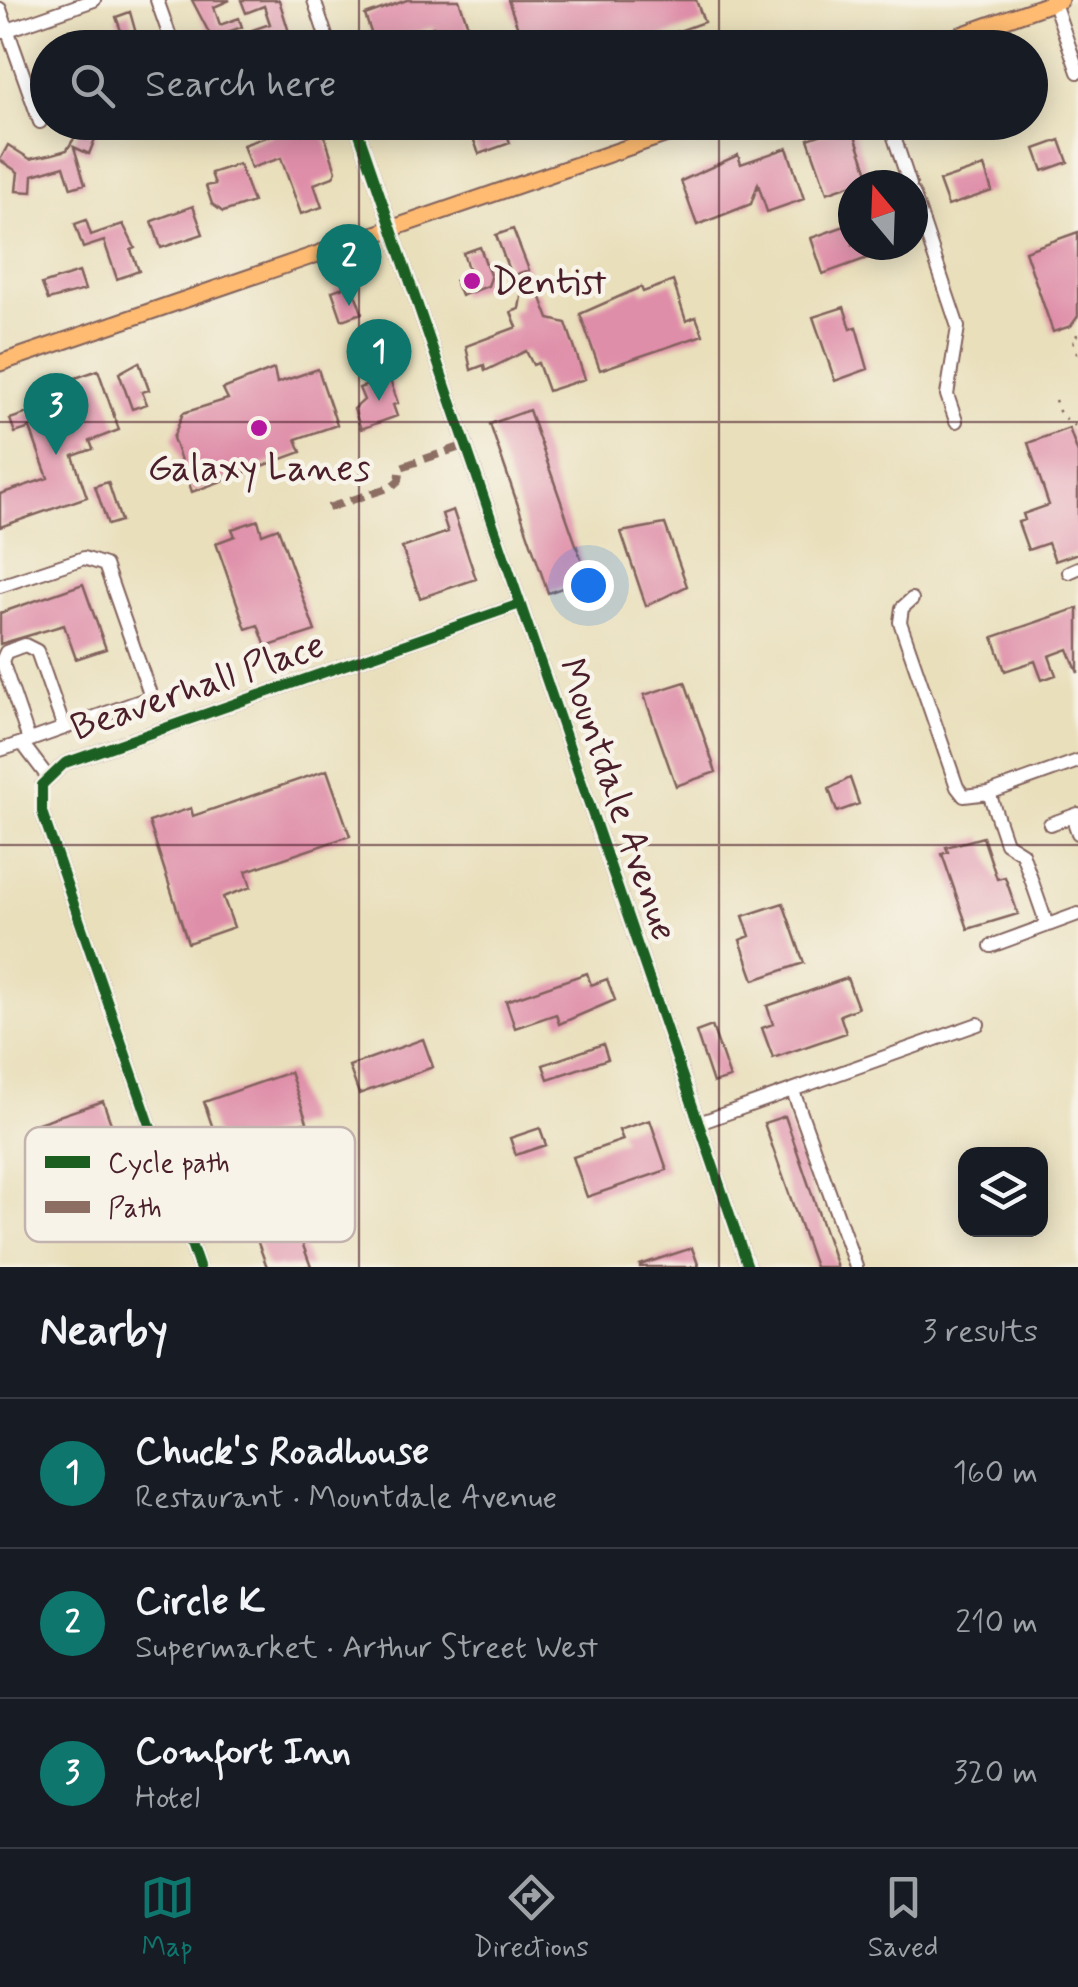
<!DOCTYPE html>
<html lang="en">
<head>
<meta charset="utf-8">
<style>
	body { margin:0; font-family:Mynerve,sans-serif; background:#20242c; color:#f1f3f6 }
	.controls { position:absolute; right:30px; bottom:30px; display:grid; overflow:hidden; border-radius:20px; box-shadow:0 5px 25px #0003 }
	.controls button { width:90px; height:90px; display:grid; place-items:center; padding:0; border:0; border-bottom:2px solid #363941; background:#171b24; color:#f1f3f6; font:50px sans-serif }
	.compass { position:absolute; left:838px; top:170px; width:90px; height:90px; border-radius:50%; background:#171b24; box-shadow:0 5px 25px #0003; rotate:341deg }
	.you { position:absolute; left:588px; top:585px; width:35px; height:35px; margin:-25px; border:8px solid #fff; border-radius:50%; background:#1a73e8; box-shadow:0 0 0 15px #1a73e833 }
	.badge { display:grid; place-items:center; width:65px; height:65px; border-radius:50%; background:#0f766e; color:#fff; font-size:32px; font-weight:700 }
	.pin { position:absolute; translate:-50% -82px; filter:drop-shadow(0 2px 5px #0008) }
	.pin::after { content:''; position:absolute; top:52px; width:35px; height:30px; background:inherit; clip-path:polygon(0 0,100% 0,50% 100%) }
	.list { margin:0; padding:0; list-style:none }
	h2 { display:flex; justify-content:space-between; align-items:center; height:130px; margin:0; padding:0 40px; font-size:42px }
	h2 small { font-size:32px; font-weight:400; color:#9ea1a6 }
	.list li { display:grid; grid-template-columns:65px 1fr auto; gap:30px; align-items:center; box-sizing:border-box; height:150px; padding:0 40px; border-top:2px solid #363941 }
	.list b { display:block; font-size:38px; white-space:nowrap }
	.list p { margin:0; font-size:32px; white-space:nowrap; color:#9ea1a6 }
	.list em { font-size:32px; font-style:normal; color:#9ea1a6 }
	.icon { flex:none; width:55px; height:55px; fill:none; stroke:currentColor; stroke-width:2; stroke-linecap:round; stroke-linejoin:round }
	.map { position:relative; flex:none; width:1078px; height:1267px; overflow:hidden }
	.search { position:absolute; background:#171b24; box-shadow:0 5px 25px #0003; left:30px; right:30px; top:30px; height:110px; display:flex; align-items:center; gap:25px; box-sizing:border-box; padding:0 35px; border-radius:55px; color:#9ea1a6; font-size:38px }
	.sheet { height:580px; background:#171b24 }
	nav { display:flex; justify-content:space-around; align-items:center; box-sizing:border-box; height:140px; border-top:2px solid #363941; background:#171b24; font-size:28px; color:#9ea1a6 }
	nav a { display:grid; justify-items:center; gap:5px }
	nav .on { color:#0f766e }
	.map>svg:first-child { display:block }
	.building { fill:#df8ea9 }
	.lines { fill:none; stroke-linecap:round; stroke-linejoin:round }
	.minor-casing { stroke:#82625d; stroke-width:16 }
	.major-casing { stroke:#82625d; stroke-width:19 }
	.path { stroke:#82625d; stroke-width:2.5; stroke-dasharray:2.5 8; stroke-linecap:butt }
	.minor { stroke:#fff; stroke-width:12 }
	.major { stroke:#febb71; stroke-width:15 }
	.quiet { stroke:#8d6e63; stroke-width:8; stroke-dasharray:15 8; stroke-linecap:butt }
	.cycleway-casing { stroke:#f7f3e8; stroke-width:16 }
	.cycleway { stroke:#1b5e20; stroke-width:10 }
	.grid { fill:none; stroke:#4a1f2b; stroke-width:2.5; stroke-opacity:0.55 }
	.poi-dot { fill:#b5179e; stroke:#f7f3e8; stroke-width:4 }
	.labels { text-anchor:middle; stroke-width:9; stroke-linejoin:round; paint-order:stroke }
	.poi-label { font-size:38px; fill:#4a1f2b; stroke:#f7f3e8; text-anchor:start }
	.street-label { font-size:38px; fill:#4a1f2b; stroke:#f7f3e8 }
	.key { fill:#f7f3e8; stroke:#c3b3af; stroke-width:2.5 }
	.key-label { font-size:28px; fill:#4a1f2b }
</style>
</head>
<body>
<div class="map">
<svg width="1078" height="1267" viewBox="0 0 1078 1267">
	<rect width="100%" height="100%" fill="#f7f3e8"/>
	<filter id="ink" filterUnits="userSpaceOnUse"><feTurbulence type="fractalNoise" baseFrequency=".01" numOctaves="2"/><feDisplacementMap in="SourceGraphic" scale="20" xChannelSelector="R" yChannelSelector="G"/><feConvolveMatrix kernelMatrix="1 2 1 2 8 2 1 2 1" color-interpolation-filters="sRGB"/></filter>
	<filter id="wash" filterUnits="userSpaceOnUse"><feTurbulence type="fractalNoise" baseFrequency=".0048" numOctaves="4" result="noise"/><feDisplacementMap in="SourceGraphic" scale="40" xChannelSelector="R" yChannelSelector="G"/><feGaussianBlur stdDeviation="2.25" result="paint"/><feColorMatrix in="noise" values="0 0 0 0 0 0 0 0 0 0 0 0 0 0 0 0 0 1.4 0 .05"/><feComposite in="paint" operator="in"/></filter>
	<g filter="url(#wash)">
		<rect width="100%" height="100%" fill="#e9dfbb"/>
		<g id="blocks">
			<!-- building -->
			<path class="building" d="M192,0H230L214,7L220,25L239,18L242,27L230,31L235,48H217Z
				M241,0H279L293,45L273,48L268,34L255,39L252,30L270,24L264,6L246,13Z
				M407,0H459L476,48H441L433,27L376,47L365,15Z
				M508,0H696L704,22L654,40L656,48H636L632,35L612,42L614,48H525Z
				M130,12L140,48H104L124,39L116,17Z
				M467,122H503L510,143L479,154Z
				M851,124L870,178L827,193L808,139Z
				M300,125L303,134L316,130L324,134L336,171L333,177L314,184L322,207L301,214L281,158L251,168L243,145Z
				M81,127L97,134L89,154L74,147L85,184L71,188L64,166L33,175L32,192L16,191L18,172L0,160L8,145L30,159L53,154L67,150Z
				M1060,140L1068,162L1043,171L1035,149Z
				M787,148L804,199L767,212L758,184L751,204L697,225L681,181L738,155L741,164Z
				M239,164L253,202L223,212L212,204L206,186L215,184L211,173Z
				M984,166L992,191L948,206L939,181Z
				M193,206L203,234L161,248L152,221Z
				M86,220L91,235L123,224L135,248L131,250L139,271L117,279L104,241L83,248L75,224Z
				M853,223V245H869L873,256L823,274L811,238Z
				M513,229L529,270L511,276L496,235Z
				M1078,232V316L1071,326L1053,332L1025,251Z
				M480,247L491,278L488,286L461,296L455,281L470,275L463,253Z
				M79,272L85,290L48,300L42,284Z
				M673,281L686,321L696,317L703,335L600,370L580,314L641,287L643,292Z
				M352,284L362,313L342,320L332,291Z
				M538,290L549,319L566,323L585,379L548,391L538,363L533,365L526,351L485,371L484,365L471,370L466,346L517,327L511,312L519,309L521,296Z
				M844,307L851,329L856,327L868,369L835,381L813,317Z
				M139,362L149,390L142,392L147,404L132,409L119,373Z
				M274,369L277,383L318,369L337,425L296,439L301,452L192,492L173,438L183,413L228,399L223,389Z
				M98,370L119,430L90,441L93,449L73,456L87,497L0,527V494L48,478L30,428L15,433L10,419L67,400L61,383Z
				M374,372L377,381L389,377L398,403L393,405L397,416L361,429L354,409L364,400L359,388L368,385L364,376Z
				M529,410L588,579L548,593L490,424Z
				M1069,428L1078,453V553L1055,561L1048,543L1028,550L1018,522L1025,520L1023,514L1049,505L1028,443Z
				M108,482L121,521L108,525L95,486Z
				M453,510L476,579L420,598L402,548L448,532L442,514Z
				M258,520L262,534L278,528L315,631L266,647L258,625L246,629L216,543L235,536L232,529Z
				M665,524L687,586L646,606L621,532Z
				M83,584L106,649L76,659L64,625L0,644V613Z
				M1078,608V673L1068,649L1049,656L1056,675L1042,680L1035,661L1005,671L993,637Z
				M685,682L716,772L676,786L644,695Z
				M327,770L350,836L246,871L251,887L223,897L234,927L188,943L149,822L191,808L193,816Z
				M850,778L859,804L837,812L829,789Z
				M983,837L997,879L1005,877L1018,914L968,929L942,854L948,852L946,847Z
				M783,903L804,963L754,980L740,940L750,936L743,916Z
				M587,973L591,985L607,979L615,1000L559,1024L556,1014L515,1028L506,1001Z
				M847,978L858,1008L840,1015L846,1033L773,1058L762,1028L773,1024L767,1006Z
				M712,1026L730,1078L713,1083L696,1032Z
				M423,1039L433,1067L359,1094L349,1066Z
				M603,1044L608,1059L548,1079L543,1065Z
				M290,1072L307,1122L221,1152L204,1102Z
				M103,1101L130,1178L64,1201L38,1123Z
				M785,1116L837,1267H815L764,1123Z
				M650,1120L667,1170L587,1197L573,1157L623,1140L619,1130Z
				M540,1128L546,1145L516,1155L510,1138Z
				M296,1226L311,1267H267L257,1240Z
				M692,1248L699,1267H640V1265Z"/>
		</g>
	</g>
	<g filter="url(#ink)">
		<use href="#blocks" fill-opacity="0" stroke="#82625d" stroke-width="2.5"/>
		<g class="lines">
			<defs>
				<path id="minor" d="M157,0L174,48
					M314,0L330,48
					M1053,0L1078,72
					M0,9L40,122
					M2,32L94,0
					M355,122L748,1267
					M889,122L910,185
					M913,193L958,327L947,395L956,421
					M1069,572L1078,568
					M0,586L84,558L105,565L150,694L143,700L22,743
					M912,599L902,608L900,622L957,787L964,796L989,793L1078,761
					M29,740L2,661L6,652L25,645L37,651L64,728
					M0,750L22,743L47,776
					M989,793L1006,843L1022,853L1047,925
					M1072,816L1078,833
					M1050,824L1078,814
					M991,946L1078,914
					M793,1091L856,1267
					M699,1123L978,1024
					M199,1267L42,812V785L65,763L520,604"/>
				<path id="major" d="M924,48L1060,0
					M0,363L702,122"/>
			</defs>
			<!-- minor casing -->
			<use href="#minor" class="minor-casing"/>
			<!-- major casing -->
			<use href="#major" class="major-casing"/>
			<!-- path -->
			<path class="path" d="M1078,335L1072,337L1078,356
				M1055,400L1060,414L1078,428"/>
			<!-- minor -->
			<use href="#minor" class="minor"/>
			<!-- major -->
			<use href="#major" class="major"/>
			<!-- quiet -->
			<path class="quiet" d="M328,508L391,487L399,480L401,467L466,445"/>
			<defs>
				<path id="cycleway" d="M355,122L748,1267
					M199,1267L42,812V785L65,763L520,604"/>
			</defs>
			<!-- cycleway casing -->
			<use href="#cycleway" class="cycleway-casing"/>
			<!-- cycleway -->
			<use href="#cycleway" class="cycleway"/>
		</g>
	</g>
	<!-- grid -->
	<path class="grid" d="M359,0V48M719,0V48M359,122V1267M719,122V1267M0,422H1078M0,845H1078"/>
	<!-- markers -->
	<g class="poi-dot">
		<circle cx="472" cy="281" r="10"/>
		<circle cx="259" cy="428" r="10"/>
	</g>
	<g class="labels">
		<!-- poi labels -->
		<g class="poi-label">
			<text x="492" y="294">Dentist</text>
			<text x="259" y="480" text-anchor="middle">Galaxy Lanes</text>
		</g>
		<!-- street labels -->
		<g class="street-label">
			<text transform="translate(197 685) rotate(-19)" y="13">Beaverhall Place</text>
			<text transform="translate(619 799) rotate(71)" y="13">Mountdale Avenue</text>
		</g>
	</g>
	<!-- legend -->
	<rect x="25" y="1127" width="330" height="115" rx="15" class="key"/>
	<rect x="45" y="1156" width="45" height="12" fill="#1b5e20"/>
	<rect x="45" y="1201" width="45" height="12" fill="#8d6e63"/>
	<g class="key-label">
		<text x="108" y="1172">Cycle path</text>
		<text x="108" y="1217">Path</text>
	</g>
</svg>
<div class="controls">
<button><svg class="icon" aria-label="layers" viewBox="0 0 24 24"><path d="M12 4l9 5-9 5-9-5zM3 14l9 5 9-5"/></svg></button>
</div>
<svg class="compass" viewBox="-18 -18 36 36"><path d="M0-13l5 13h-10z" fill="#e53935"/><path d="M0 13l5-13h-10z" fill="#9ea1a6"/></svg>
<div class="you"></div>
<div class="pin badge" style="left:379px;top:401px">1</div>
<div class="pin badge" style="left:349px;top:306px">2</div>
<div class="pin badge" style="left:56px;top:455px">3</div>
<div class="search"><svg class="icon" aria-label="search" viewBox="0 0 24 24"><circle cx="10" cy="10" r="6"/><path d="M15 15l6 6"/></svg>Search here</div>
</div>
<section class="sheet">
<h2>Nearby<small>3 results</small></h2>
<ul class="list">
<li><span class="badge">1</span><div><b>Chuck's Roadhouse</b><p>Restaurant · Mountdale Avenue</p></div><em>160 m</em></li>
<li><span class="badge">2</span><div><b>Circle K</b><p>Supermarket · Arthur Street West</p></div><em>210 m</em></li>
<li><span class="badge">3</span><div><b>Comfort Inn</b><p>Hotel</p></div><em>320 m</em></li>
</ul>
</section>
<nav>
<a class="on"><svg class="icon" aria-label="map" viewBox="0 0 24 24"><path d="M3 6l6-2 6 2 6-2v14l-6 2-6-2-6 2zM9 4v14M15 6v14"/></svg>Map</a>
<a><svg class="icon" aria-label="directions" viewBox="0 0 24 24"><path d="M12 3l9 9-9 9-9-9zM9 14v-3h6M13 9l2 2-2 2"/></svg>Directions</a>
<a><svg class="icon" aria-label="saved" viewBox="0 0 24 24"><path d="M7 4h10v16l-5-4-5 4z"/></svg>Saved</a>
</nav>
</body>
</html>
